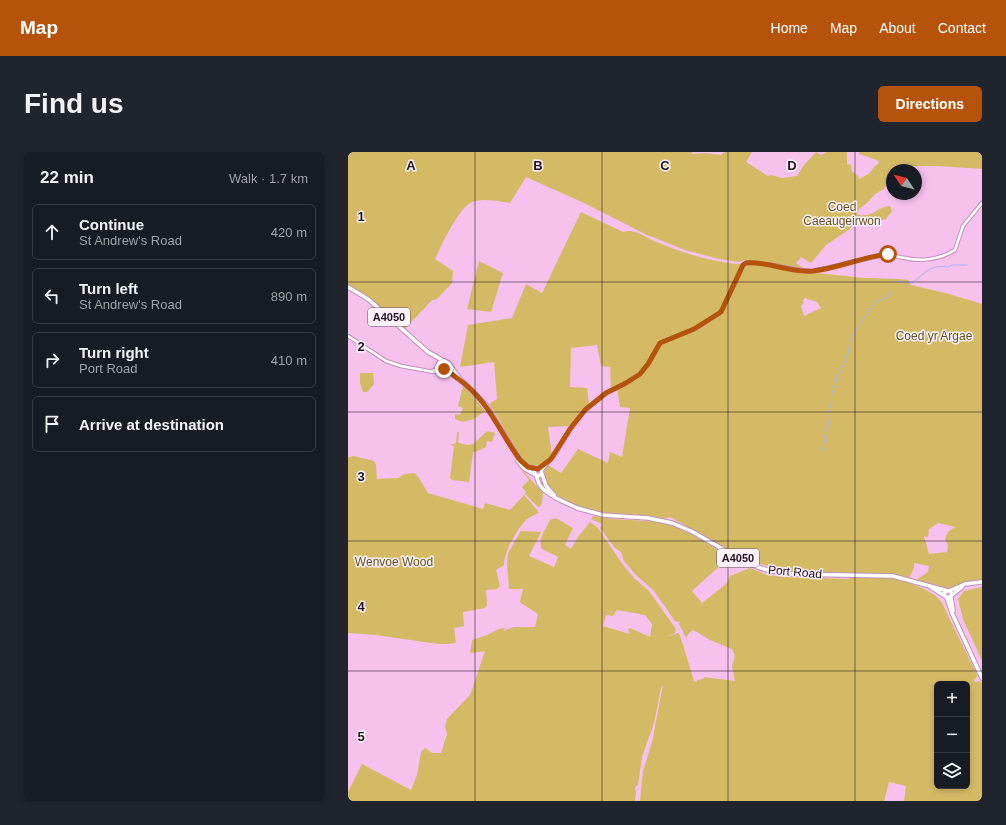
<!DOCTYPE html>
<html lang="en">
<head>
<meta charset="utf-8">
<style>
	body { margin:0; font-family:Arial,sans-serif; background:#20242c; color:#f1f3f6 }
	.controls { position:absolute; right:12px; bottom:12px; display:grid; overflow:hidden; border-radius:6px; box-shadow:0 2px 6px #0003 }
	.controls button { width:36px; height:36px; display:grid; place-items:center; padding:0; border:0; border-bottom:1px solid #363941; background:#171b24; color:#f1f3f6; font:20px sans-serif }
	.compass { position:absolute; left:538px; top:12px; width:36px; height:36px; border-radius:50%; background:#171b24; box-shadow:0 2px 6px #0003; rotate:305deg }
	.stop { position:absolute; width:12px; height:12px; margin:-9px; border:3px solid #b45309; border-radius:50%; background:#fff }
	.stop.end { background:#b45309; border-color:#fff; box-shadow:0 1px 4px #0008 }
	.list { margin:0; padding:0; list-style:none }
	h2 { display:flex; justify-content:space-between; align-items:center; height:52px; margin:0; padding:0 16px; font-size:17px }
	h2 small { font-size:13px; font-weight:400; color:#9ea1a6 }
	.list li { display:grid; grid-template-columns:26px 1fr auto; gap:12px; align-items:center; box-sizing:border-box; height:56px; margin:0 8px 8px; padding:0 8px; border:1px solid #363941; border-radius:6px }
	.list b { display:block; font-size:15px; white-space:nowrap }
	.list p { margin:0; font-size:13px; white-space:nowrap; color:#9ea1a6 }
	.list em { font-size:13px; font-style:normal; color:#9ea1a6 }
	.icon { flex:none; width:22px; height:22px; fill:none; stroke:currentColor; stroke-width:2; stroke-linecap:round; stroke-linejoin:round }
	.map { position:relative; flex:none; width:634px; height:649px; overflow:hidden; border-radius:6px }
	header { display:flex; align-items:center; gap:24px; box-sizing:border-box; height:56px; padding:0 20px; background:#b45309; color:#fff }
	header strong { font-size:19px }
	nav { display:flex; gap:22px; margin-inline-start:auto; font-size:14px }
	.intro { display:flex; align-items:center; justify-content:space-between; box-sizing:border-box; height:96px; padding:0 24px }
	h1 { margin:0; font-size:28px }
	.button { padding:10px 18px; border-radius:6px; background:#b45309; color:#fff; font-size:14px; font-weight:700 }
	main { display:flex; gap:24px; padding:0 24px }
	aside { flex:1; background:#171b24; border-radius:6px; box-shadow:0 2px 6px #0003 }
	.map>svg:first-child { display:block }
	.green { fill:#d5ba66; fill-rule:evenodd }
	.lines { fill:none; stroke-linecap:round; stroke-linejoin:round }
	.stream { stroke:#a6b7f5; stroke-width:1 }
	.tertiary-casing { stroke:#c290b9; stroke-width:4.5 }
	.primary-casing { stroke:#c290b9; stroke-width:5.5 }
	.tertiary { stroke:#fff; stroke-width:2.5 }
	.primary { stroke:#fff; stroke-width:3.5 }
	.route { stroke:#b45309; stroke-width:5 }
	.grid { fill:none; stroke:#231120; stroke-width:1; stroke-opacity:0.55 }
	.labels { text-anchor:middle; stroke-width:3; stroke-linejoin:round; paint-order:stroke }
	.shield { fill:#fdf2fa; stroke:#645461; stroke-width:1 }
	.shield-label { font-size:11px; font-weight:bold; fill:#231120 }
	.park-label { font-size:12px; fill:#61511e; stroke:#fdf2fa }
	.street-label { font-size:12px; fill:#231120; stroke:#fdf2fa }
	.grid-label { font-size:13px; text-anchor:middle; font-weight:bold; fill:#231120; stroke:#fdf2fa; stroke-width:3; stroke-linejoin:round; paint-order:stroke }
</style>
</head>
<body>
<header>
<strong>Map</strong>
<nav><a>Home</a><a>Map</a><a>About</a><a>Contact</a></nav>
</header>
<div class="intro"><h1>Find us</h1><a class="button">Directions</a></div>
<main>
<aside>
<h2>22 min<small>Walk · 1.7 km</small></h2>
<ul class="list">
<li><svg class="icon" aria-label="ahead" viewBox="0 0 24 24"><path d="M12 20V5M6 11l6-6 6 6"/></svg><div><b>Continue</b><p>St Andrew's Road</p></div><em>420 m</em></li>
<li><svg class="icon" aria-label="left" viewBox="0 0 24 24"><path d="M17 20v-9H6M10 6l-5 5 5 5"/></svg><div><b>Turn left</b><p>St Andrew's Road</p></div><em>890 m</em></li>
<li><svg class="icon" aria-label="right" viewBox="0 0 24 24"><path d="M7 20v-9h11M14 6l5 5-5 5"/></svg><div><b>Turn right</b><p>Port Road</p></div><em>410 m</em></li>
<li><svg class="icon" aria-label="arrive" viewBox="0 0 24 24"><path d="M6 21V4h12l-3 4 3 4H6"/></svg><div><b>Arrive at destination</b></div></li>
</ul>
</aside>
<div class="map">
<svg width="634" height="649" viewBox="0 0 634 649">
	<rect width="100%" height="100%" fill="#f6c1ed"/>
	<!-- green -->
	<path class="green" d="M1,0H344V2L358,1L373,3L377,0H404L398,10L420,24L423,23L434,26L449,24L456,13L468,0L473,3L479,0H499V13L503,12L504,20H505L510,24L511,27L522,21L526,15L530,12L531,9L511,2V0H634V17L590,14H557L555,17L541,19L540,29L536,37L527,42L519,51L510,58L509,62C523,68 529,54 542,54L544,59L538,67L525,71L514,67L507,66L502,77L478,93L463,111L453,105L448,111L456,117L397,108L391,110L371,107L337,98L299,83L236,51L178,25L162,51C150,49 136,46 124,50C111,55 93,94 87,107L105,119L104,131L89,147L84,148L55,179L25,152L0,137V2Z
		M233,60L275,80C284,76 296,84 304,88C329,99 365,111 393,112V114L373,159L348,175L312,189L295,217L279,229L263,236L262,215L253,214L249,193L223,196L222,235L239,236L241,252L231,261L222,274L200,275L204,304C197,314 184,317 175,308C170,304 168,298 165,292C157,279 150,264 141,252L149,247L146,210L112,215L120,173L164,166L178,132L194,141Z
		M131,109L155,121L143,160L119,157Z
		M401,113H410L456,122L469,121L516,126L551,127L560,128L563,133L601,142L634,152V428C622,428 611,434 599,436C589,437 578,432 568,428L580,420L581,414L566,411V416L559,430C571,435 586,439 594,451L629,523V525L626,528L627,530L632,529L634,532V643L632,649H556L558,634L541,630L536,649H292L295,619L304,590L315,533L313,536L306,571L294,605L290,633L287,635L288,641L287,649H0V640L14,612L63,638L69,623L73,600L77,596L84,601H93L99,582L97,574L99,567L121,544L124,538L137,499L122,501L124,488L139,483L151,477L157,476L155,479L166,475H187L190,462L173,451L172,449L175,437H161L159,412L160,401L173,379L193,380L181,404L206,415L210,405L194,397C189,389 198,376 202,368L208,366L225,376L217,393L223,397L230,385L242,370L250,376L275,413L286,426L301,439L328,477L327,481L318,485L330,481L332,483L346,529L349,530V528L355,527L356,525L387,529L384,514L387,504L384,497L362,488L345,478L341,481L338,486L331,472L332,470L327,469L306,439L288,423L276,409L273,400L267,396L252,376L254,372L243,367L245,364L266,367L313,370L325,374L343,382L385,407L383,409L389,413L384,416L381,412L376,410L344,439L354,451L353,452L379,431L382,424L402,416L419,423L435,425L501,427V422L442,420L397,408L322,365L316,367C280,361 218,368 198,329C195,323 195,318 200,313L213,321L230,297L260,311L262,300L274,305L282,256L272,255L269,236C278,232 289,228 296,220C304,211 306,198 315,190L352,176L374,162L384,139L397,115ZM457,146L469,150L473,156L456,164L453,154L456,151L455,148ZM590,371L607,375L600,380L597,387L600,394L599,400L581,402L576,384L580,385L581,377ZM269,458L297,463L304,472L302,485L282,476L280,477L282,482L255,474L258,463L265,464ZM589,532H619V634H589Z
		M12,221H25L26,232L19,240H15L12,231Z
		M115,234L126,245L137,259L126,267L114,270L107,267V262L112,263L115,256L110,254Z
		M140,279L147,281L144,290L139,289L138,295L125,301L121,330L104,328L102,326L106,294L102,293L108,291L109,280H111L110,291C113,291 118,293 120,293C129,293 133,282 140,279Z
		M6,304L26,309L28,313L29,327L50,326L56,322L66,321L69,323L80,341L135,357L137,351L162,358L176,343L190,359V361C186,363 182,365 179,367C169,377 156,399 156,413L148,418L152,434L149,437L138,438L139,453L137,456L115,460L116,474L106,476L108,491L99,492H90L28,483L0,481V305Z
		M168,311L195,341L194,351L192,355L189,354L177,342L178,340L174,335L181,328Z
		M634,435V509L615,467L610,447L616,439Z"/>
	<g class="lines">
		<!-- stream -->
		<path class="stream" d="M545,131L547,129L564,131C577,121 583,112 600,115L604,113H619
			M474,299L477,287L475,279L479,277L481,274L479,262L483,254L484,241L488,231L489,223L491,222L500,202L502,188L507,179L527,150L540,145L543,140"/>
		<defs>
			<path id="tertiary" d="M0,184L38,209L53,214L86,220L90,219L95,217
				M85,219L88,217L90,213
				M190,317L200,310
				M193,319L208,301L225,273L237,258L258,241L278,231L292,222L300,212L312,191L347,177L373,160L395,113L398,111C420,109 442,119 465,119L535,103C543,102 549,105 557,106C573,110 593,107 607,98L615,74L634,51"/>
			<path id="primary" d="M0,135L20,147L80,200L94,208
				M90.5 213a4.5 4.5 0 1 1 9 0a4.5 4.5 0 1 1-9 0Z
				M100,211L112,227L138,253L172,308L180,315L189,317
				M170,309L177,317L188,323
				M186.5 320a3.5 3.5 0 1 1 7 0a3.5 3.5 0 1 1-7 0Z
				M194,322L198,334L206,343
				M188,323L191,332L196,338L208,346L229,356L255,363L300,366L324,371L343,379L401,412L419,418L445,422L545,424L600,439
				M584,436L597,444
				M596.5 442a3.5 3.5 0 1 1 7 0a3.5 3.5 0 1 1-7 0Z
				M601,439L617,432L634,430
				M604,443L614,435
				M603,445L605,459
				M599,446L604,461L634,526"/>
		</defs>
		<!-- tertiary casing -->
		<use href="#tertiary" class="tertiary-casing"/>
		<!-- primary casing -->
		<use href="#primary" class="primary-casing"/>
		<!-- tertiary -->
		<use href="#tertiary" class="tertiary"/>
		<!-- primary -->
		<use href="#primary" class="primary"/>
	</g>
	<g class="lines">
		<!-- route -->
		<path class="route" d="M96,217C102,219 104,223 109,226C141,248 150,278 172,308L180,315L190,317L203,307L222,277L237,258L258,241L278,231L292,222L300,212L312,191L346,177L373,160L395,113L398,111C420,109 442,121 465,119C491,116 514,105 540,102"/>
	</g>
	<!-- grid -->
	<path class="grid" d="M127,0V649M254,0V649M380,0V649M507,0V649M0,130H634M0,260H634M0,389H634M0,519H634"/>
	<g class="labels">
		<!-- shield labels -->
		<g class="shield">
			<rect x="20" y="156" width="42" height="18" rx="3"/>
			<rect x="369" y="397" width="42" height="18" rx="3"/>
		</g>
		<g class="shield-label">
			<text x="41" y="169">A4050</text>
			<text x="390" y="410">A4050</text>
		</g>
		<!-- park labels -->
		<g class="park-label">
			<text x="494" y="59">Coed<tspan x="494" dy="14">Caeaugeirwon</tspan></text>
			<text x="586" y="188">Coed yr Argae</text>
			<text x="46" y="414">Wenvoe Wood</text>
		</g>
		<!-- street labels -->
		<g class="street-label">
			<text transform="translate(447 420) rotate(5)" y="4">Port Road</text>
		</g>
	</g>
	<g class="grid-label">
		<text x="63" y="18">A</text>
		<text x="190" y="18">B</text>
		<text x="317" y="18">C</text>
		<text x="444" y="18">D</text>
		<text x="13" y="69">1</text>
		<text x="13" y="199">2</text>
		<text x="13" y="329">3</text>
		<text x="13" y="459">4</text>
		<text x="13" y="589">5</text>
	</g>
</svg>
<div class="controls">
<button>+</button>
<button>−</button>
<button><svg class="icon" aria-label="layers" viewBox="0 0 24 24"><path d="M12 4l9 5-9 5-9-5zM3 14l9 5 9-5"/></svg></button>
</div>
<svg class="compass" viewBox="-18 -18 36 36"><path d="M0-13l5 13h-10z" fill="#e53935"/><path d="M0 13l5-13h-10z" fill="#9ea1a6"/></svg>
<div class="stop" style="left:540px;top:102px"></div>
<div class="stop end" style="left:96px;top:217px"></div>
</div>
</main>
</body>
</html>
